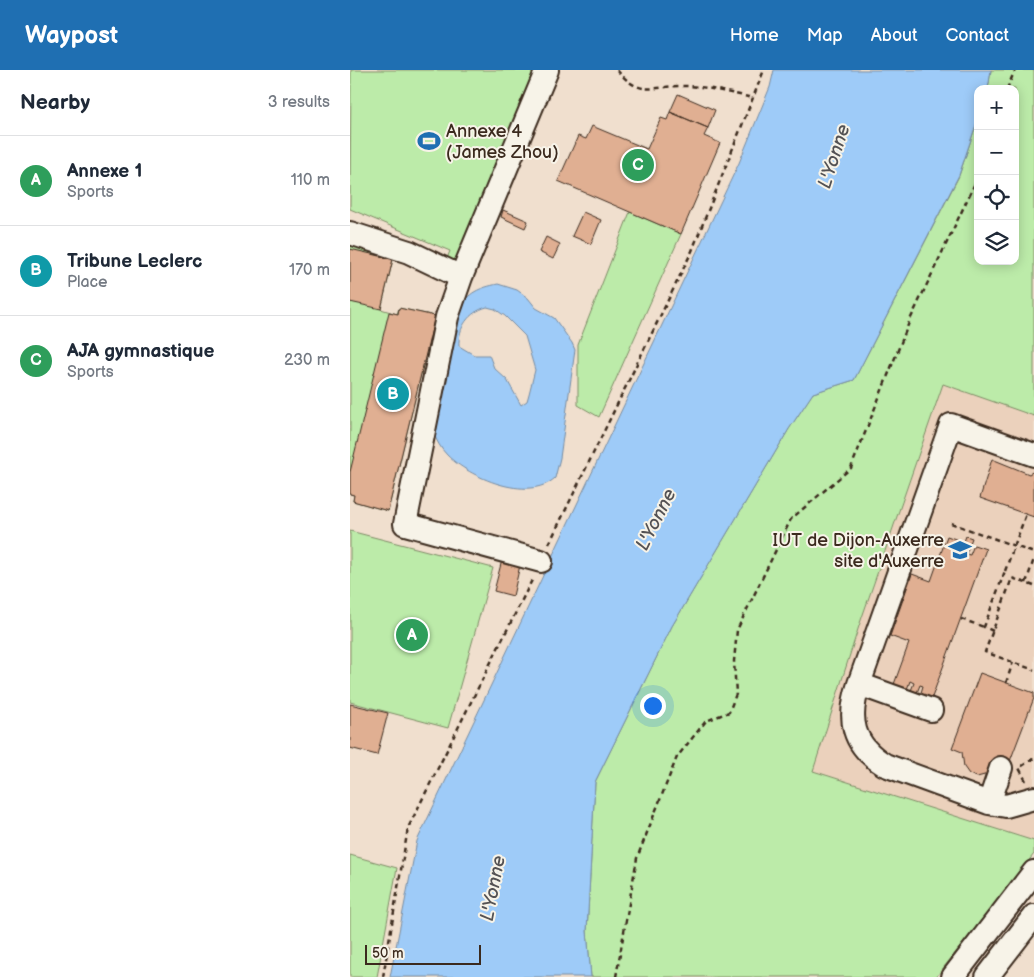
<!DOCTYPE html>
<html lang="en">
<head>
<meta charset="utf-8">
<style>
	body { margin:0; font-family:"Balsamiq Sans",sans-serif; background:#f2f2f3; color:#1f2937 }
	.controls { position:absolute; right:15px; top:15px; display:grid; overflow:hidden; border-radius:10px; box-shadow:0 2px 12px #0003 }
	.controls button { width:45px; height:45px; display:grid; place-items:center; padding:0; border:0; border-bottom:1px solid #e0e1e3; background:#fff; color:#1f2937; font:25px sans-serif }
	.scale { position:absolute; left:15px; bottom:12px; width:116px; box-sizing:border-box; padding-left:5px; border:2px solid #3b2a1e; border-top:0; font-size:14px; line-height:18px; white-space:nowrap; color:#3b2a1e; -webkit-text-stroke:4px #f7f3e8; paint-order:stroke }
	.you { position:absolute; left:302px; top:635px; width:18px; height:18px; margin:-12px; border:4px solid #fff; border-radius:50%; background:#1a73e8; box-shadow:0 0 0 8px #1a73e833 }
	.badge { display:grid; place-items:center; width:32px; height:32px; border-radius:50%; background:#1f6fb2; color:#fff; font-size:16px; font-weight:700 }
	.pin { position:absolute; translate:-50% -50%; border:2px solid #fff; box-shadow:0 1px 5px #0006 }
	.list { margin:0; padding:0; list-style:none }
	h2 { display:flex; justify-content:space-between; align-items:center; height:65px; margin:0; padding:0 20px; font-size:21px }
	h2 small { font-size:16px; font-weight:400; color:#747a83 }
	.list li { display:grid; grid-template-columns:32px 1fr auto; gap:15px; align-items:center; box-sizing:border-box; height:90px; padding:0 20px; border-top:1px solid #e0e1e3 }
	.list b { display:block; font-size:19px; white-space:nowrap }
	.list p { margin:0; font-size:16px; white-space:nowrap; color:#747a83 }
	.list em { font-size:16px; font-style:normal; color:#747a83 }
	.icon { flex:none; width:28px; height:28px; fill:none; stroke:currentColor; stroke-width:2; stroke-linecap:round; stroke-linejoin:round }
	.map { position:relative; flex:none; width:684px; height:907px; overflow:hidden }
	header { display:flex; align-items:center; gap:30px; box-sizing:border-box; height:70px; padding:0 25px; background:#1f6fb2; color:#fff }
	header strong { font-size:24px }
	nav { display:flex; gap:28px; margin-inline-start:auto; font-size:18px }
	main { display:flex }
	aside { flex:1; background:#fff }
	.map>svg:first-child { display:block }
	.built { fill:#ebd1bc }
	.green { fill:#bceba9; stroke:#7c8a64 }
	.water { fill:#9ecbf8; stroke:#768ba1; fill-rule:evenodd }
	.building { fill:#e0af92; stroke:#3b2a1e }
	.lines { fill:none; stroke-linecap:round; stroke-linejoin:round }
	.minor-casing { stroke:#3b2a1e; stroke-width:26 }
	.path { stroke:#3b2a1e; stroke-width:2.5; stroke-dasharray:5 4; stroke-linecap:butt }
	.minor { stroke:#f7f3e8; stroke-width:22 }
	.path-bridge { stroke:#3b2a1e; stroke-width:2.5; stroke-dasharray:5 4; stroke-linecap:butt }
	.labels { text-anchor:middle; stroke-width:4; stroke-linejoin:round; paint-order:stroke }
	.poi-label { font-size:18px; fill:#3b2a1e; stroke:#f7f3e8; text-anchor:start }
	.water-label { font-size:19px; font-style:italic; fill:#545254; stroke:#f7f3e8 }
</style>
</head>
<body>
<header>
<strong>Waypost</strong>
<nav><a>Home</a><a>Map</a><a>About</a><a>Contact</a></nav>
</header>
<main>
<aside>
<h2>Nearby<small>3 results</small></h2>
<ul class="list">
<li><span class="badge" style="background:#2e9e5b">A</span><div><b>Annexe 1</b><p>Sports</p></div><em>110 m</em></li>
<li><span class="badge" style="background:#0f9aa8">B</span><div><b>Tribune Leclerc</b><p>Place</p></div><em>170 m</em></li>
<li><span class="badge" style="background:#2e9e5b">C</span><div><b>AJA gymnastique</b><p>Sports</p></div><em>230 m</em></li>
</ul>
</aside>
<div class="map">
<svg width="684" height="907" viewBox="0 0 684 907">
	<rect width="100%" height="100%" fill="#f0dfce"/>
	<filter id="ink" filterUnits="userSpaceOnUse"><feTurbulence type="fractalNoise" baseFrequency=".02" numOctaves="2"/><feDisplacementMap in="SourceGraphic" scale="10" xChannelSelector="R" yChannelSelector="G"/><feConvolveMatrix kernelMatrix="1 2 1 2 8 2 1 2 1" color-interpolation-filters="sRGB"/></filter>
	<g filter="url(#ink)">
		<!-- built -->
		<path class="built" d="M593,314L684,346V771L463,701L509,556Z"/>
		<!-- green -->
		<path class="green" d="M1,0H188L106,194L96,191L100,181L0,139Z
			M641,0H684V346L593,314L509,556L463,701L684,771V784L586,907H241L237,861L245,712L322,556L439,359L463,323L504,310L609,106L628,49V191H665V19H638Z
			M280,142L331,164L249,347L228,335V275Z
			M0,170L45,181L31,239L47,244L49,238L85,246L38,441L3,431L4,425L0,424Z
			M0,461L143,498L98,658L0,632Z
			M0,785L47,798L27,907H0Z"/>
		<!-- water -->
		<path class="water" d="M424,0H641L638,19H628V49L609,105L504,310L463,323L439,359L322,556L245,712L237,861L241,907H40L67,771L389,93L420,17Z
			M148,214L167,220L178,228L186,238L204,248L222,273L225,280L210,388L205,408C178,433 119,407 97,385C91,379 86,370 83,362L108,239C119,222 129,218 148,214ZM137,237L145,239L155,246L175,266L185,300L179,324L177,331L171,335L157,310L144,298L139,285H124L109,276C108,257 119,242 137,237Z"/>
		<!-- building -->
		<path class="building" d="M328,24L365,40L358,58L320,42Z
			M320,42L358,58L354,66L370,73L331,164L208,111L228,66L236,69L242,56L297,79L311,48L317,50Z
			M153,140L178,151L175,158L151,147Z
			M233,142L251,150L241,174L222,166Z
			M196,167L210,174L203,189L189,182Z
			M0,179L43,189L31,239L0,232Z
			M49,238L85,246L38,441L3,431L4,425L0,424V402L39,242L48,244Z
			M642,389L679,404L684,401V447L630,428Z
			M597,466L611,471L608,481L610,482L616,466L622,468L616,484L620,485L624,475L636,479L581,630L570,626L573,616L570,615L564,630L558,628L564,613L560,611L556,622L543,617L559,573L540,566L562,504L581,511Z
			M152,490L170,495L163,526L144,521Z
			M630,603L684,623V628L657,699L627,707L619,704L614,697L612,682L602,678Z
			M0,634L38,643L27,685L0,678Z"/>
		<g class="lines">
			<defs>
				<path id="minor" d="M0,163L59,182L111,207L197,0
					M111,207L97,247L55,454L191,491
					M684,385L601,355L509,614C497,649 502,675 535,695L639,733L656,736L684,728
					M509,614L581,640
					M639,733L651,698
					M603,907L684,802
					M637,907L684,846"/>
			</defs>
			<!-- minor casing -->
			<use href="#minor" class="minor-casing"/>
			<!-- path -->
			<path class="path" d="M267,0C291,29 304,15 335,16C357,16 382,24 404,28
				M657,19L665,0
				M601,453L684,483
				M199,474L342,181L414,0
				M676,513L684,489
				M684,516L662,508L635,582L684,600
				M611,549L634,557
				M643,561L634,557L655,501
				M656,613L663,592
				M676,711L669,698L684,688
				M33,907L58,758L183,508
				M266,907L287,788L327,687L356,651L379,642L386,624L384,591L387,560L441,449L501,398L560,250L628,107"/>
			<!-- minor -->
			<use href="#minor" class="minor"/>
			<!-- path-bridge -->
			<path class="path-bridge" d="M655,501L676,444"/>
		</g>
	</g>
	<!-- icons -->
	<defs>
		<symbol id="stadium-bare" viewBox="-9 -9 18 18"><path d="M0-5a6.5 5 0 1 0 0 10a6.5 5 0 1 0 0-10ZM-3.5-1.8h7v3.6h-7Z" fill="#1f6fb2" stroke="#f7f3e8" stroke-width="2.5" paint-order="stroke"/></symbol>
		<symbol id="university-bare" viewBox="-9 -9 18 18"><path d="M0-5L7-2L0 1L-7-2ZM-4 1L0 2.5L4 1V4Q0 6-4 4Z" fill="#1f6fb2" stroke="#f7f3e8" stroke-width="2.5" paint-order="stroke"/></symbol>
	</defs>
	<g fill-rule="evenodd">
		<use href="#stadium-bare" x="63" y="55" width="32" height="32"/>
		<use href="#university-bare" x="594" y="464" width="32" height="32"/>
	</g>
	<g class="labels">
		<!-- poi labels -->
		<g class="poi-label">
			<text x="96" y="67">Annexe 4<tspan x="96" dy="21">(James Zhou)</tspan></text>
			<text x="594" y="476" text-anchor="end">IUT de Dijon-Auxerre<tspan x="594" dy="21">site d'Auxerre</tspan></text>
		</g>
		<!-- water labels -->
		<g class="water-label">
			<text transform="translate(483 86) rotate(-72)" y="7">L'Yonne</text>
			<text transform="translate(305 449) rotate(-63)" y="7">L'Yonne</text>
			<text transform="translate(142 818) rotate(-79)" y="7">L'Yonne</text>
		</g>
	</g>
</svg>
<div class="controls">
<button>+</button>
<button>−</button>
<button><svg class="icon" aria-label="locate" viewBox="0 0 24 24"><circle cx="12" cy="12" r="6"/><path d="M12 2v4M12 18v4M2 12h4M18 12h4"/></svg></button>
<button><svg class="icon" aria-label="layers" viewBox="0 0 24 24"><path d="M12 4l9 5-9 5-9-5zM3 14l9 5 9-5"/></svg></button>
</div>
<div class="scale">50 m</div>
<div class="you"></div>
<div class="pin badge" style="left:62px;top:565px;background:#2e9e5b">A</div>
<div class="pin badge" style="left:43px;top:324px;background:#0f9aa8">B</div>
<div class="pin badge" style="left:288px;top:95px;background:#2e9e5b">C</div>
</div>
</main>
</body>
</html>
